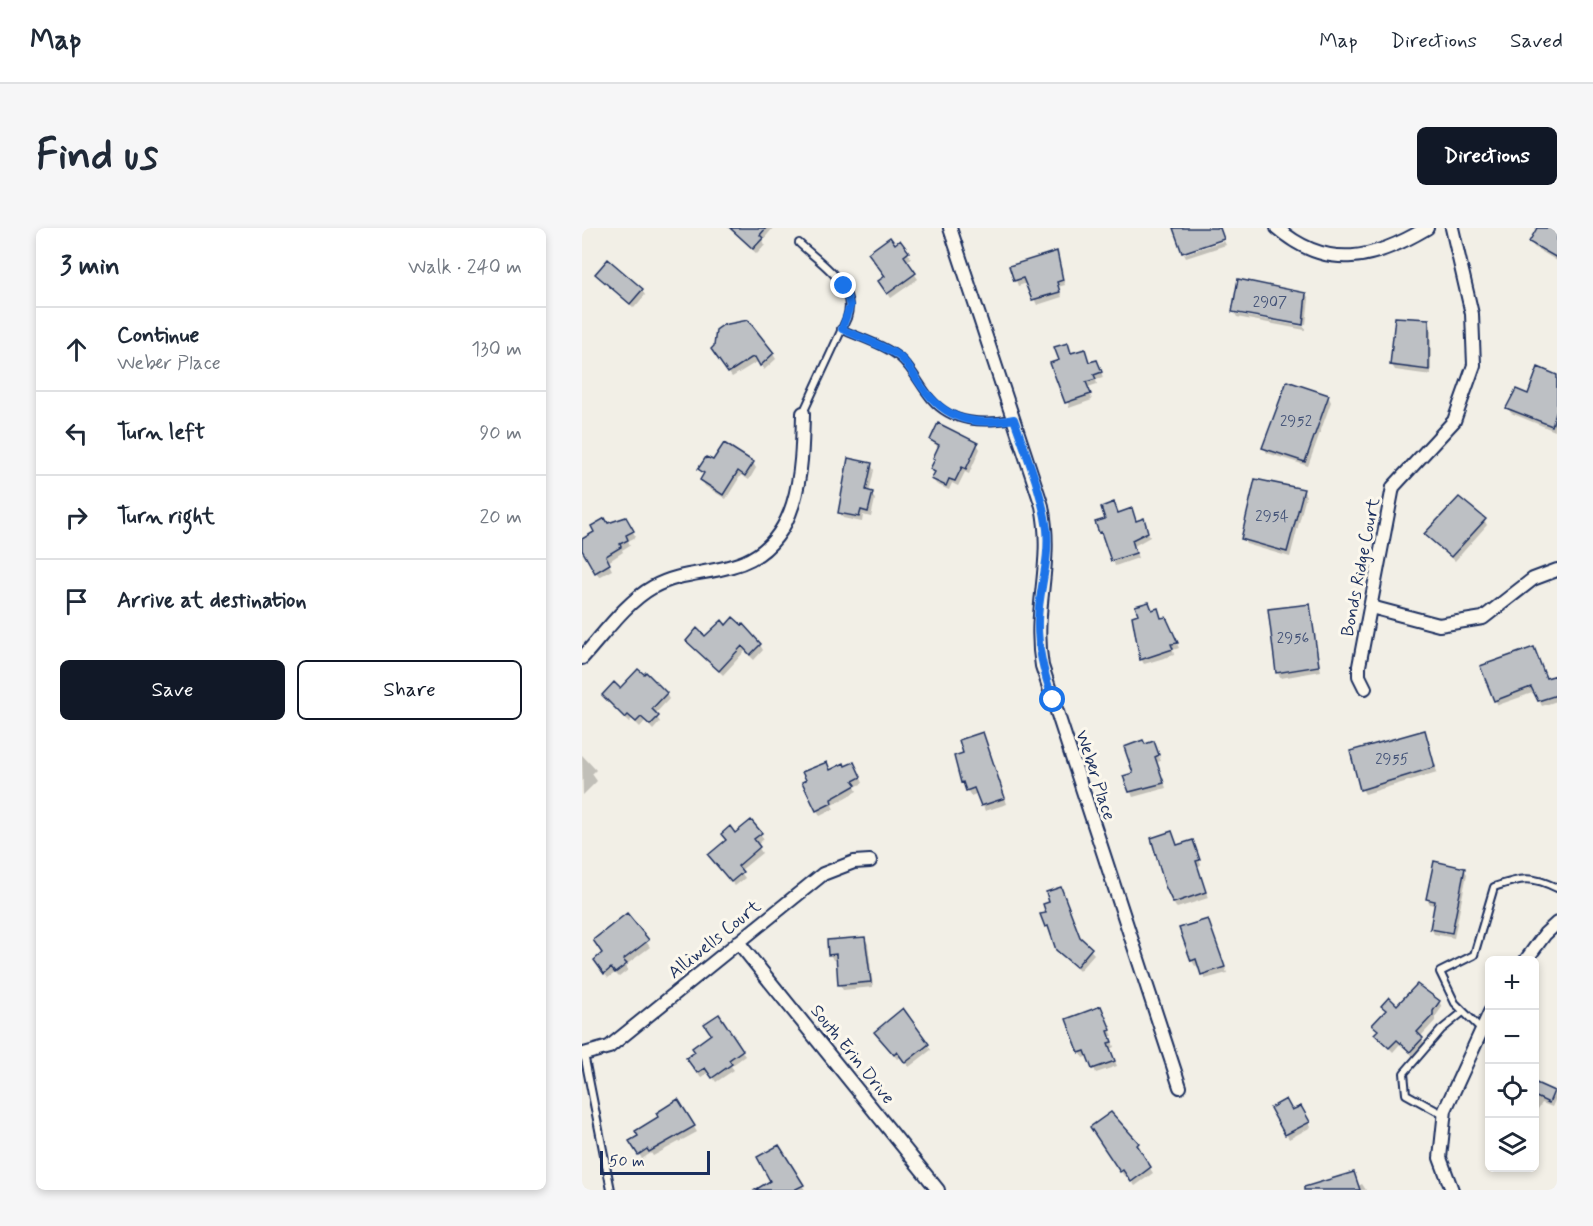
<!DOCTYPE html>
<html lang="en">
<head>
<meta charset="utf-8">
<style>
	body { margin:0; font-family:Mynerve,sans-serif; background:#f6f6f7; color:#1f2937 }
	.controls { position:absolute; right:18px; bottom:18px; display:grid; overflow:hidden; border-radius:9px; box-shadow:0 3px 9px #0003 }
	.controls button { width:54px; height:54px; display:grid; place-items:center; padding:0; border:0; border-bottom:2px solid #e0e1e3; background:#fff; color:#1f2937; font:30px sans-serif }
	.scale { position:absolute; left:18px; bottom:15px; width:110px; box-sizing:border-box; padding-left:6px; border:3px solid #1b2f5e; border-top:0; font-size:16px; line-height:21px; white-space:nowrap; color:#1b2f5e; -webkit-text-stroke:4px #fbf7ec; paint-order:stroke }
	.stop { position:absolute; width:18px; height:18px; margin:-14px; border:4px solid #1a73e8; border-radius:50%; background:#fff }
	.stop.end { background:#1a73e8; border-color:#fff; box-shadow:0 2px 6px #0008 }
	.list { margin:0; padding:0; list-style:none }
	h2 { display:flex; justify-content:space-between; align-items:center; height:78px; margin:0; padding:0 24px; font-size:26px }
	h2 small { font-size:20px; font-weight:400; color:#747a83 }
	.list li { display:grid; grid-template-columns:39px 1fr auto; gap:18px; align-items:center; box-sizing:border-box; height:84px; padding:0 24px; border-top:2px solid #e0e1e3 }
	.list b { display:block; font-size:22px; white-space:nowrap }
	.list p { margin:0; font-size:20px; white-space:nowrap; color:#747a83 }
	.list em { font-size:20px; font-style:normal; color:#747a83 }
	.actions { display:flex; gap:12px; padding:18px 24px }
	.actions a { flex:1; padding:14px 0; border:2px solid #111827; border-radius:9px; text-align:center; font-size:21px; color:#111827 }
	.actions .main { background:#111827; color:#fff }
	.icon { flex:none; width:33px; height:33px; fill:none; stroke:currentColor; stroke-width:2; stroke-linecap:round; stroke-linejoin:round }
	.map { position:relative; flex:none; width:975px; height:962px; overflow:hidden; border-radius:9px }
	header { display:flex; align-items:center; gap:36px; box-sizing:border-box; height:84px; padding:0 30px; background:#fff; border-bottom:2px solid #e0e1e3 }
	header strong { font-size:28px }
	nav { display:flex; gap:33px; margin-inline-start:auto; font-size:21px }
	.intro { display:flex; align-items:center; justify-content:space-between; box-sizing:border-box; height:144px; padding:0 36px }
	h1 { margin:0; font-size:42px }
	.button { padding:15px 27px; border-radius:9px; background:#111827; color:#fff; font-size:21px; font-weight:700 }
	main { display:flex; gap:36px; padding:0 36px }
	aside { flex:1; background:#fff; border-radius:9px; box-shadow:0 3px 9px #0003 }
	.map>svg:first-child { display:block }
	.shadow { fill:#0003 }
	.building { fill:#bdc0c4; stroke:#1b2f5e; stroke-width:1.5 }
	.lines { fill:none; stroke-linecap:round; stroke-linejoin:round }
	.lane-casing { stroke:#1b2f5e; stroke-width:10 }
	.street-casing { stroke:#1b2f5e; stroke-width:16 }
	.lane { stroke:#fbf7ec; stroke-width:6 }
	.street { stroke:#fbf7ec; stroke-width:12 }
	.route { stroke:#1a73e8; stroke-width:8 }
	.labels { text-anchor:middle; stroke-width:6; stroke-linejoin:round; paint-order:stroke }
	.number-label { font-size:15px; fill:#445378 }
	.street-label { font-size:18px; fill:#1b2f5e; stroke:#fbf7ec }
</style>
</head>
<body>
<header>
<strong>Map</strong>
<nav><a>Map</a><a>Directions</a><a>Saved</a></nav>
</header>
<div class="intro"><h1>Find us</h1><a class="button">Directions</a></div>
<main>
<aside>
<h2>3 min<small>Walk · 240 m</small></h2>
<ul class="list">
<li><svg class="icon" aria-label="ahead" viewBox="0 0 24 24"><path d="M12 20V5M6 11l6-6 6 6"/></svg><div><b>Continue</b><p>Weber Place</p></div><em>130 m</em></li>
<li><svg class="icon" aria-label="left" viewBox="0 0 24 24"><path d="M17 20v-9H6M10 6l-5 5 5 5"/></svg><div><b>Turn left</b></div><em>90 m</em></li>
<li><svg class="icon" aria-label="right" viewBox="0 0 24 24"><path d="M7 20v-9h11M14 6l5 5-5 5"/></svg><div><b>Turn right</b></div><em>20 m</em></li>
<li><svg class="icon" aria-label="arrive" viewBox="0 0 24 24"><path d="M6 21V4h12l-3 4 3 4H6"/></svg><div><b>Arrive at destination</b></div></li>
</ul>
<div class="actions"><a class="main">Save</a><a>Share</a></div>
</aside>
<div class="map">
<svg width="975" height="962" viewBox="0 0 975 962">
	<rect width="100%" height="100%" fill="#f2efe6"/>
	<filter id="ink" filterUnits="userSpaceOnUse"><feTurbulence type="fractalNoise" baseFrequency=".0167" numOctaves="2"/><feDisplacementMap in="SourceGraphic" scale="12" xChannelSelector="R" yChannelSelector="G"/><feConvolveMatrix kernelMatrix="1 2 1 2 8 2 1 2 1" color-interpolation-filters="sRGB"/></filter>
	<g filter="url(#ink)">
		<!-- shadow -->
		<path class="shadow" d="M147,0H191L181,12L183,17L175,26Z
			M957,0H975V33L952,19L949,14Z
			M642,13L644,17L604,30L602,26Z
			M318,14L329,30L324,34L336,51L309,70L301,58L313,18Z
			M474,25L481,44H479L483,57L476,59L480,69L455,77L445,55L436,58L429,39Z
			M15,46L60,62L63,67L52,80Z
			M657,53L724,66L727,71L724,96L654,83V86L723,99V102L655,89L652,84Z
			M846,92L849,98V147L813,142L810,137Z
			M485,117L490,127L505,128L508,136L518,139L521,150L514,152L515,156L506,159L510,172L487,180L479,133Z
			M191,126L194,131L182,142L177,134L173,135L150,149L134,127Z
			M975,149L973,203L929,185L926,180Z
			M746,168L749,174L726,238L685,225L682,219Z
			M349,212L395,216L398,221L387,246L383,244L376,258L370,255L367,262L354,256L351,251L353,247L350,241L357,220Z
			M132,234L171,235L174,240L167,252L159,247L144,271L123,258L120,252L121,247L118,241Z
			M289,236L292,242L287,265L293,271L289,289L281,287L280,294L261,290L258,285Z
			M721,262L724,268L708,329L664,316L661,311Z
			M532,276L536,286L554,294L561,292L568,309L552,318L556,330L533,338L523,309L518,304Z
			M43,291L54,309L46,313L48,317L40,322L41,324L26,334L30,342L17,349L0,319V312L25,297Z
			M902,292L905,297L873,333L844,306Z
			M727,378L739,443L699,450L695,444Z
			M575,382L580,392L586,396L597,420L591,422L592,427L562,436L559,431L570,383Z
			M144,399L178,417L181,422L172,432L163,423L141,447L106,413L123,410Z
			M975,449V473L960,478L953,464L916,477L913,472Z
			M38,462L84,466L87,471L73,486L78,494L71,502L63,493L58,499L50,491L47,494L25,473L22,467Z
			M842,503L855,544L783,566L780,561Z
			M403,511L425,576L403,583L396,565L389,568L380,554L383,526Z
			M563,518L574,520L579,533L575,534L584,560L551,569L543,549L553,546Z
			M0,527L14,542L10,546L15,553L1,567Z
			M263,540L275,541L281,555L273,559L275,563L250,577L252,581L238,588L222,555Z
			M169,594L182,611L175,617L180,625L158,643L163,650L153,658L131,632L145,613Z
			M571,611L595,619H613L619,637L616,638L626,670L595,680L593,678Z
			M882,641L885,646L872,710L852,706L849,700L854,678L848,676L845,671Z
			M466,686L499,712L512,726L497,743L475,721L460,687Z
			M45,687L68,719L44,737L46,742L37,749L33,745L26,750L16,738Z
			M628,698L645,745L623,751L617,737L613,738L610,733Z
			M283,710L286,716L291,759L261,762L258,757L256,731L251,732L248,726Z
			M857,774L860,779L853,789V793L838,809L843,816L831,828L818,816L811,824L794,806L797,803L792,797L804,784L801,778Z
			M521,786L531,808H528L532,819L528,821L535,838L514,845L507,828L501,830L498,824Z
			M136,788L163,828L149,838L152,842L134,854L127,844L119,850L109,836L129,809Z
			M297,809L346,817L349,822L327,839L319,829L315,831Z
			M952,853L971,864L974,870L970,879L960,875L952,887Z
			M96,873L115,904L71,928L69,925L60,931L49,913Z
			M690,880L710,884L718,880L729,899L707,911Z
			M513,905L556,916L559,921L557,923L571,945L553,958L545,946L542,948Z
			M196,919L223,962H188Z
			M780,956L784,962H746L776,958Z"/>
		<!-- building -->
		<path class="building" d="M148,0H184L178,7L181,10L171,21Z
			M591,0H638L642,11L600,25Z
			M955,0H975V30L947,14Z
			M308,9L313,16L318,12L327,24L322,28L334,45L305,66L296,53L303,48L286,25Z
			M475,23L481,52L475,54L478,64L450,72L441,50L432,53L427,38Z
			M26,31L61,61L48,76L13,46Z
			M656,51L724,65L721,97L650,84Z
			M813,89L847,91V142L808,137Z
			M166,92L192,125L178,138L173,129L169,130L146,145L129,121L132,118L134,102L141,97Z
			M486,115L489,125L503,121L507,134L515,132L520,144L512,147L514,151L504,154L509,166L483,175L468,135L477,132L472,119Z
			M956,139L975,147V182L970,198L924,180L934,161L946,166Z
			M705,153L747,167L723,234L680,220Z
			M356,195L396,215L384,241L380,239L373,253L367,251L364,258L349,251L353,244L348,241L353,231L351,230L357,217L348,212Z
			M142,215L172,234L163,248L156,243L141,267L118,252L122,245L116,241L124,229L131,232Z
			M266,230L290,235L284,262L291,264L286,284L279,282L277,289L256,285Z
			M673,251L722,261L705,324L659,311Z
			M877,269L904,291L869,329L842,306Z
			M532,274L536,285L550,280L554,293L562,290L566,304L550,312L554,325L529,333L519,304L517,305L513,294L523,291L519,279Z
			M44,289L52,303L44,307L46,312L38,316L39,319L24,328L28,336L13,345L0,322V311L12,304L9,298L23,290L26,295Z
			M567,374L570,382L576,380L579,390L584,389L596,415L589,416L591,421L558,432L550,388L556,386L553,378Z
			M728,376L737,438L694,445L686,381Z
			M151,389L160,397L161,396L179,416L168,427L160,418L137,443L104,413L115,400L123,408L140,392L144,397Z
			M952,419L964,450L975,447V467L956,473L949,459L912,473L898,438Z
			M56,441L62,446L64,444L85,465L70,481L77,488L68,497L59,489L54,494L46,487L43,490L20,467L32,454L38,460Z
			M843,502L853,539L778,562L768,523Z
			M401,504L423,570L399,578L392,560L384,563L381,554L379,555L372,528L381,525L377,512Z
			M561,512L563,516L572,513L577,527L573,529L582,555L547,564L541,548L551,545L542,519Z
			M245,534L248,542L262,535L263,538L272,534L279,549L271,553L274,557L249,571L250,575L234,583L220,554L224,552L220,544Z
			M169,592L180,605L172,611L178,619L156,638L161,644L149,654L126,627L144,612L139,606L148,598L153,605Z
			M590,603L595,617L611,612L618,632L614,633L624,664L591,675L583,658L569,610Z
			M852,633L883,640L870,705L848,701L853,673L844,671Z
			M479,659L498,709L510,720L494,739L474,722L466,698L463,699L458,686L464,685L461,676L467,674L464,664Z
			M45,685L67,712L41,732L45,736L33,745L29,740L22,746L12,732L20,725L11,712Z
			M626,691L643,739L619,747L614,731L609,733L597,700Z
			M283,709L289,754L256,757L254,726L246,727L245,712Z
			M835,756L858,773L851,783V787L835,804L841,810L828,824L815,812L807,820L792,806L796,802L790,797L804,782L799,778L807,769L815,777Z
			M519,778L529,802L526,803L530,814L526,815L533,833L510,841L503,823L497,825L484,791Z
			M321,780L347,816L323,835L315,824L312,827L292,804Z
			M137,786L161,822L147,832L150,836L130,850L123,840L115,845L104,830L113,824L110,820L129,806L122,796Z
			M952,854L972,863L967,875L952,868Z
			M96,871L113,898L67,924L65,921L56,927L47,913L56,908L53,903L76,889L74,885Z
			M704,871L710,882L719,878L728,894L703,907L688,880Z
			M529,884L557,915L555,917L569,939L549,954L541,942L538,944L508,899Z
			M197,917L222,957L212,962H173L188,953L175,929Z
			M772,944L778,962H722V959Z"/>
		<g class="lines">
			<defs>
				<path id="lane" d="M217,15C238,35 276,57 265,90L221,185
					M259,101C278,110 303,117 318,130C331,141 338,158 349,171C370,196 402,196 431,191
					M899,801L873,775L858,744L892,727L912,659C939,650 949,647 975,660
					M2,826L29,962
					M862,887L824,866L822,845L859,802L881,784"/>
				<path id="street" d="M368,0L460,278C472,337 450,380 460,438L598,859
					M695,0C746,44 793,31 845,0
					M789,379L857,397L901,390L951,351L975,342
					M0,430C21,407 44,374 71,359C96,345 123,346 150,338C219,320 220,241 221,185
					M783,460L777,448V438L811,259L872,193L892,137L890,86L870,0
					M156,714L356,962
					M944,732L963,706L975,695
					M2,826L27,819L241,646L272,634L288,633
					M870,962L858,930L863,882L908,784"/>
			</defs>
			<!-- lane casing -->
			<use href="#lane" class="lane-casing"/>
			<!-- street casing -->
			<use href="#street" class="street-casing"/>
			<!-- lane -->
			<use href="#lane" class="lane"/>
			<!-- street -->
			<use href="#street" class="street"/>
		</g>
	</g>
	<g class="lines" filter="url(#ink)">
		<!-- route -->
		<path class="route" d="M262,58L268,78L260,101C278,110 302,117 318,129C327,137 333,149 340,159C365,193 392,198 432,191C444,226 460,264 465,301C468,333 457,361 456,392C455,420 462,446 471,472"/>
	</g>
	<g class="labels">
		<!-- number labels -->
		<g class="number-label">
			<text x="688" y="79">2907</text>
			<text x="714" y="198">2952</text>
			<text x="690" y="293">2954</text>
			<text x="711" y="415">2956</text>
			<text x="810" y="536">2955</text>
		</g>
		<!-- street labels -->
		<g class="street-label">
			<text transform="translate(778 339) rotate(-79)" y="6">Bonds Ridge Court</text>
			<text transform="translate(514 547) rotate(72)" y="6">Weber Place</text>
			<text transform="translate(132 711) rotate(-39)" y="6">Alliwells Court</text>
			<text transform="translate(271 826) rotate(51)" y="6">South Erin Drive</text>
		</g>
	</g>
</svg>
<div class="controls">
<button>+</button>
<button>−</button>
<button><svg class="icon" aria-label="locate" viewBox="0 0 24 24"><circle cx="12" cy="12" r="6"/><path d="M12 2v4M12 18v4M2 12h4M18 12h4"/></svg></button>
<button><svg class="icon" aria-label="layers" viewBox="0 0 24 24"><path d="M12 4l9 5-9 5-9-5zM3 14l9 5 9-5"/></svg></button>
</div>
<div class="scale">50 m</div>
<div class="stop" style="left:471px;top:472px"></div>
<div class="stop end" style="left:262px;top:58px"></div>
</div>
</main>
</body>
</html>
